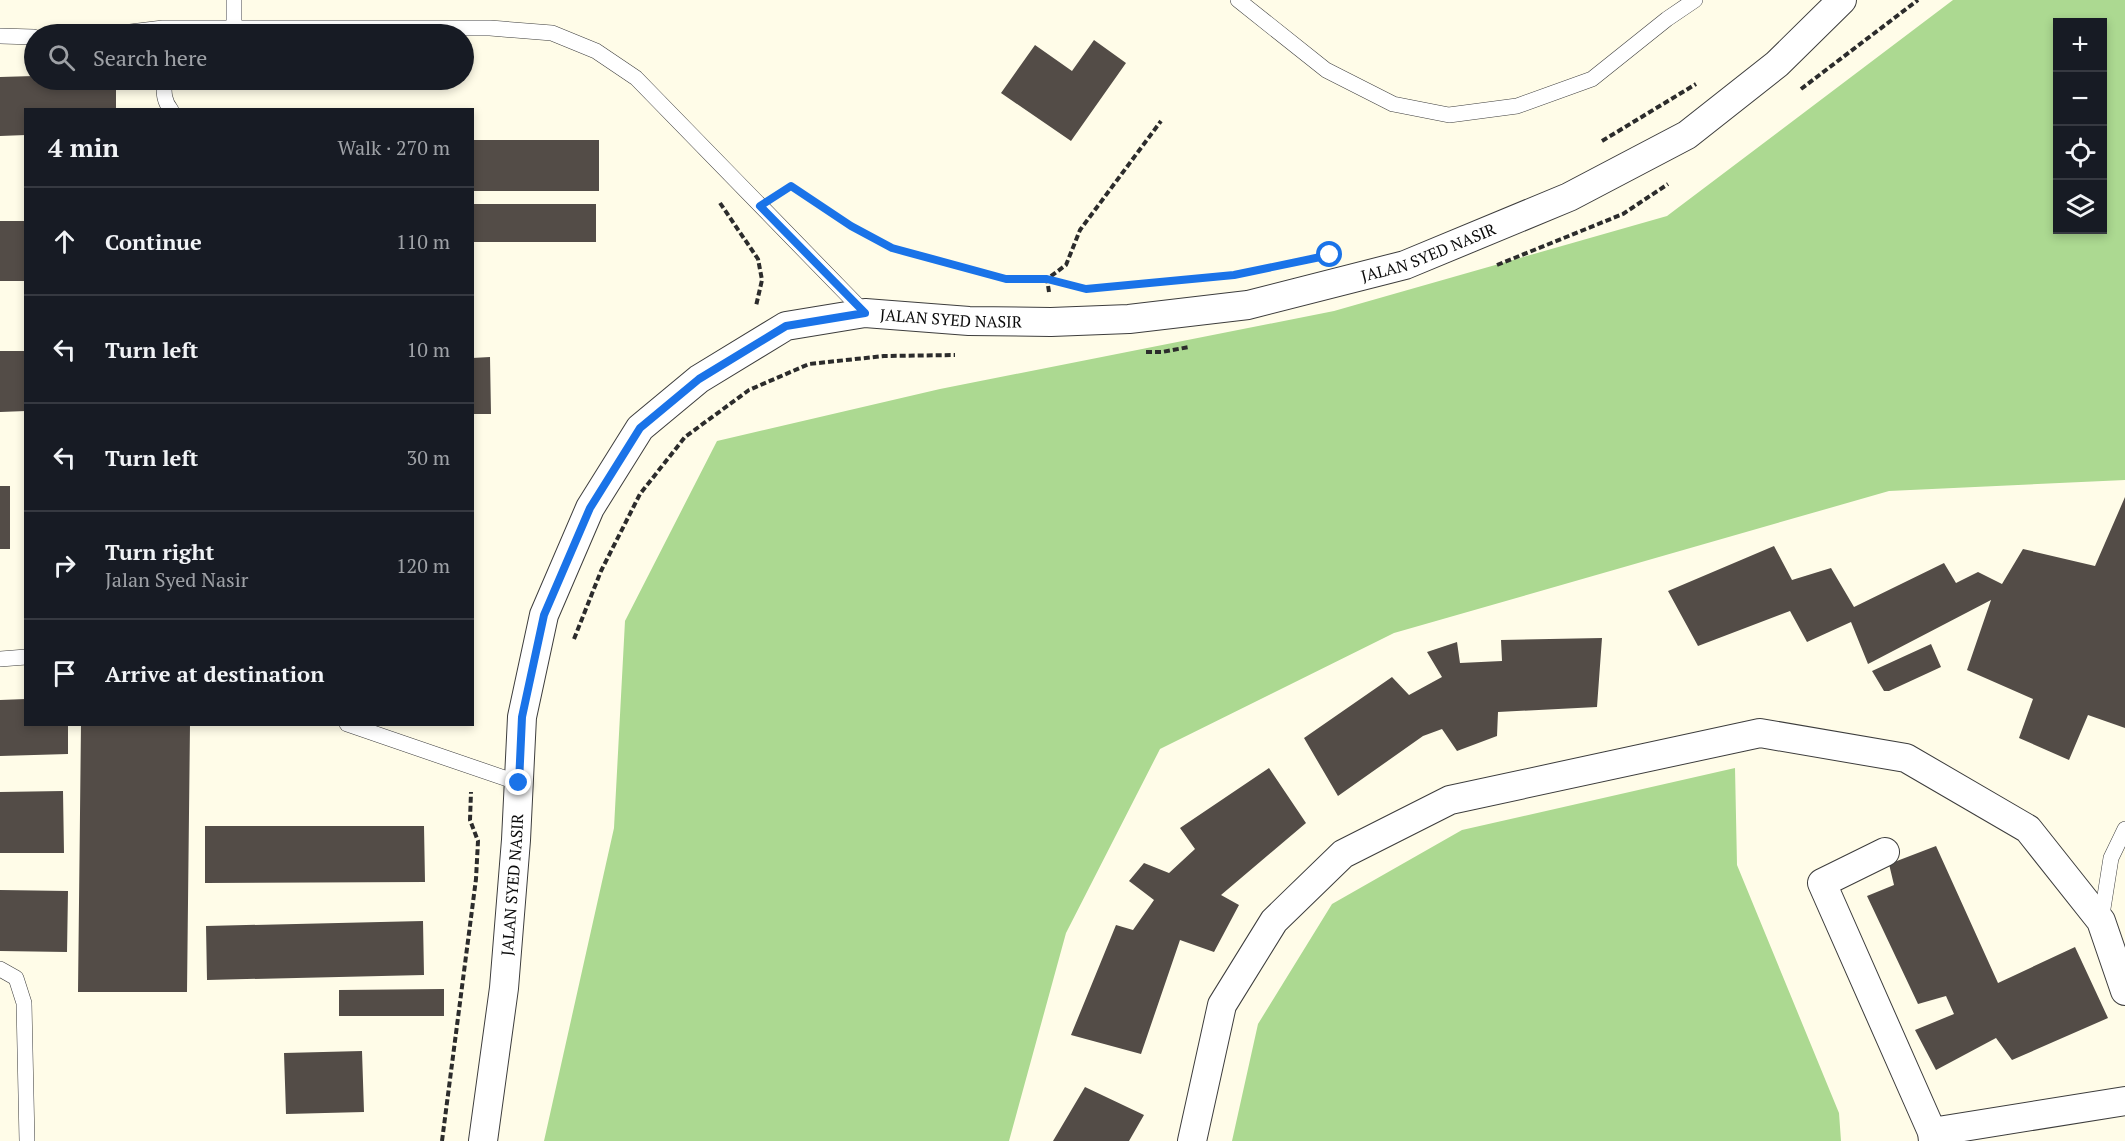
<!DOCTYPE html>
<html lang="en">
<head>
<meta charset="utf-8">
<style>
	body { margin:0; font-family:"PT Serif",serif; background:#242831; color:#f1f3f6 }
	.controls { position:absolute; right:18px; top:18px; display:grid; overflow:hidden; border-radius:0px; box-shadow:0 3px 9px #0003 }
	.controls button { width:54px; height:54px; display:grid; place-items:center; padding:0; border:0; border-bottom:2px solid #363941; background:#171b24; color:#f1f3f6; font:30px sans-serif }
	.stop { position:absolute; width:18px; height:18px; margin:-14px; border:4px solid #1a73e8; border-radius:50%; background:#fff }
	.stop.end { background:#1a73e8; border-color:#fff; box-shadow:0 2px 6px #0008 }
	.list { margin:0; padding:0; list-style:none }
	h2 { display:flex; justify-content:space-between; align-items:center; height:78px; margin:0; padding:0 24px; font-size:26px }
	h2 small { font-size:20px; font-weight:400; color:#9ea1a6 }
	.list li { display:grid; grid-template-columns:39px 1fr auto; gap:18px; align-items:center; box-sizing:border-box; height:108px; padding:0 24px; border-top:2px solid #363941 }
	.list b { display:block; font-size:22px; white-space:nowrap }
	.list p { margin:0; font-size:20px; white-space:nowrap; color:#9ea1a6 }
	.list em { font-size:20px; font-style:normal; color:#9ea1a6 }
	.icon { flex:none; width:33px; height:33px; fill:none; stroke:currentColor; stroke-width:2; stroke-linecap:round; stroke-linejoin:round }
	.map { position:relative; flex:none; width:2125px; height:1141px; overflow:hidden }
	.search { position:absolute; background:#171b24; box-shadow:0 3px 9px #0003; left:24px; top:24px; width:450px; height:66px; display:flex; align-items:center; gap:15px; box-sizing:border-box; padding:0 21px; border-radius:33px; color:#9ea1a6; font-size:22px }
	.panel { position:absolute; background:#171b24; box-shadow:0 3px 9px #0003; left:24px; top:108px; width:450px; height:618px; border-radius:0px }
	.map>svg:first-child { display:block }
	.forest { fill:#acd991; fill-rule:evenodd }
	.building { fill:#534c47 }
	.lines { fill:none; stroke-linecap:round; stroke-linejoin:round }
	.service-casing { stroke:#3d3d3d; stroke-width:16 }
	.minor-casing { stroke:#3d3d3d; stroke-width:30 }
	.path { stroke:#2c2c2c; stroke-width:4; stroke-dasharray:6 3; stroke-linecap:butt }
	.service { stroke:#fff; stroke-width:15 }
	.minor { stroke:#fff; stroke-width:28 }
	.route { stroke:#1a73e8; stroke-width:8 }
	.labels { text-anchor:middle; stroke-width:6; stroke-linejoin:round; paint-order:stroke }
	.street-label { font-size:16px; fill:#0a0a0a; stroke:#fff }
</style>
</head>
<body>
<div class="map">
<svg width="2125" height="1141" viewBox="0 0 2125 1141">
	<rect width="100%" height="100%" fill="#fffce8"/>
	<!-- forest -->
	<path class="forest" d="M1953,0H2125V480L1889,491L1394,633L1160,749L1066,933L1009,1141H544L614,828L625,621L717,441L940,389L1334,311L1667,216ZM2058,22H2102V230H2058Z
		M1735,768L1737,865L1839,1113L1841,1141H1232L1258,1024L1332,904L1462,830Z"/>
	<!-- building -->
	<path class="building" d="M1094,40L1126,63L1071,141L1001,93L1035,45L1072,71Z
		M34,76V80H116V110H26V135L0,136V77Z
		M472,140H599V191H472Z
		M472,204H596V242H472Z
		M0,221H26V281H0Z
		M0,351H26V411L0,412Z
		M490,357L491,414H472V358Z
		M0,486H10V549H0Z
		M2125,497V728L2088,715L2069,760L2019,738L2033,699L1967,670L1991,600L1868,664L1851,622L1807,642L1790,611L1698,646L1668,591L1774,546L1792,580L1831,568L1854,607L1944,563L1956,583L1978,572L2002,584L2023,549L2095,566Z
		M1602,638L1597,707L1498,712L1497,736L1457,751L1442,729L1423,736L1338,796L1304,738L1392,677L1409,695L1442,677L1427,652L1457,642L1460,663L1502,661L1501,640Z
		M1931,644L1941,667L1889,691H1884L1872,671Z
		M26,699V724H68V754L0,756V700Z
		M81,724H190L187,992H78Z
		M1269,768L1306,823L1221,895L1239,905L1214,952L1180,940L1141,1054L1071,1035L1116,925L1133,930L1154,900L1129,881L1144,863L1169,873L1195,849L1180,828Z
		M63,791L64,853H0V792Z
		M205,826H424L425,882L205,883Z
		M1936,846L1998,983L2075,947L2108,1018L2012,1060L1996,1038L1936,1070L1915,1030L1954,1014L1946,996L1918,1004L1867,896L1894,885L1889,864Z
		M0,890L68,891L67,952L0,951Z
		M423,921L424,975L207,980L206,926Z
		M444,989V1016H339V990Z
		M362,1051L364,1112L286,1114L284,1053Z
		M1085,1087L1144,1115L1129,1141H1053Z"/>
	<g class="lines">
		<defs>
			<path id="service" d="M234,0V28
				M1238,0L1326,70L1393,104L1449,115L1517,106L1592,79L1667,19L1695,0
				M114,34L163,28H490L552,33L596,51L636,78L865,313
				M0,36L34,37
				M164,80C164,91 163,100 171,110
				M0,659L26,657
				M347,724L519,783
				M2101,921L2111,858L2125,829
				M0,969L16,978L24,1003L27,1141"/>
			<g id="minor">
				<path d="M1885,852L1822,883L1932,1132L1933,1141"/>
				<path d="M1932,1132L2125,1101"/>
				<path id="s1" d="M483,1141L504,988L516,840L522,717L544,615L590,508L640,428L699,379L786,326L865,313L969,321L1051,322L1129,319L1248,305L1405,265L1569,197L1687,135L1777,64L1842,0"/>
				<path d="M1192,1141L1222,1005L1274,921L1343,854L1450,800L1760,733L1906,758L2028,829L2101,921L2125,991"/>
			</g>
		</defs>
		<!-- service casing -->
		<use href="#service" class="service-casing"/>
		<!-- minor casing -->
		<use href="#minor" class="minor-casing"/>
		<!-- path -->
		<path class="path" d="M1801,89L1918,0
			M1602,141L1696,84
			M782,192L791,186L851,226L893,248L1006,279H1047L1077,287
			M720,203L758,259L762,280L756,306
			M1497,265L1623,214L1668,184
			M1049,292L1047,279L1066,265L1080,230L1161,121
			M1146,352H1162L1189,347
			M574,639L601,571L640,494L685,437L749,390L809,364L884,356L955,355
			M442,1141L476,879L478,841L470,820L471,792"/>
		<!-- service -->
		<use href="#service" class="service"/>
		<!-- minor -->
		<use href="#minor" class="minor"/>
	</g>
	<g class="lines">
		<!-- route -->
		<path class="route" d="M519,783L522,717L544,615L590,508L640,428L699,379L786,326L865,313L760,206L791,186L851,226L892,248L1006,279H1047L1086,289L1234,275L1330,255"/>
	</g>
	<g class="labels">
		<!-- street labels -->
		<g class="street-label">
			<text dy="6" stroke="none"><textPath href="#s1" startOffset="1572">JALAN SYED NASIR</textPath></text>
			<text dy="6" stroke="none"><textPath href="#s1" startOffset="1086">JALAN SYED NASIR</textPath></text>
			<text dy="6" stroke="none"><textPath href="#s1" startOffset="258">JALAN SYED NASIR</textPath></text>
		</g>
	</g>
</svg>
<div class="controls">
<button>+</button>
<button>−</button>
<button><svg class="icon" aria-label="locate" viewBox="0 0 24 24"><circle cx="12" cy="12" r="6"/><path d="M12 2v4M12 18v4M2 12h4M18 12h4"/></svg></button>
<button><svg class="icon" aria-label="layers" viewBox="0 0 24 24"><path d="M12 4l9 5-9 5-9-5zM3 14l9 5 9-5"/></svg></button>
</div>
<div class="stop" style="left:1330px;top:255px"></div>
<div class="stop end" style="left:519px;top:783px"></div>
<div class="search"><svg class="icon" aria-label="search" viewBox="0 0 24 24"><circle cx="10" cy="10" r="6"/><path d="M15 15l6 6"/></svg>Search here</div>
<section class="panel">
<h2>4 min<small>Walk · 270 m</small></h2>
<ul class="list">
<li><svg class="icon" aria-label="ahead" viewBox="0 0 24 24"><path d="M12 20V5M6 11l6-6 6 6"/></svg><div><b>Continue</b></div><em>110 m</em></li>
<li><svg class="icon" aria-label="left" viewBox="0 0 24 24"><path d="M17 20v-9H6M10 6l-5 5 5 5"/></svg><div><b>Turn left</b></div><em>10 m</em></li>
<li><svg class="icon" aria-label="left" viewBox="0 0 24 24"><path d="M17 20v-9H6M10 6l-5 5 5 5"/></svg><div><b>Turn left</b></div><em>30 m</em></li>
<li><svg class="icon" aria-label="right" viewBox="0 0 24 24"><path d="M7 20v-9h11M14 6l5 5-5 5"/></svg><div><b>Turn right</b><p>Jalan Syed Nasir</p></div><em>120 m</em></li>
<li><svg class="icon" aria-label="arrive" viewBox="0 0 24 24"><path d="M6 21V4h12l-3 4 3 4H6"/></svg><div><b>Arrive at destination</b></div></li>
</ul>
</section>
</div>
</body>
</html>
